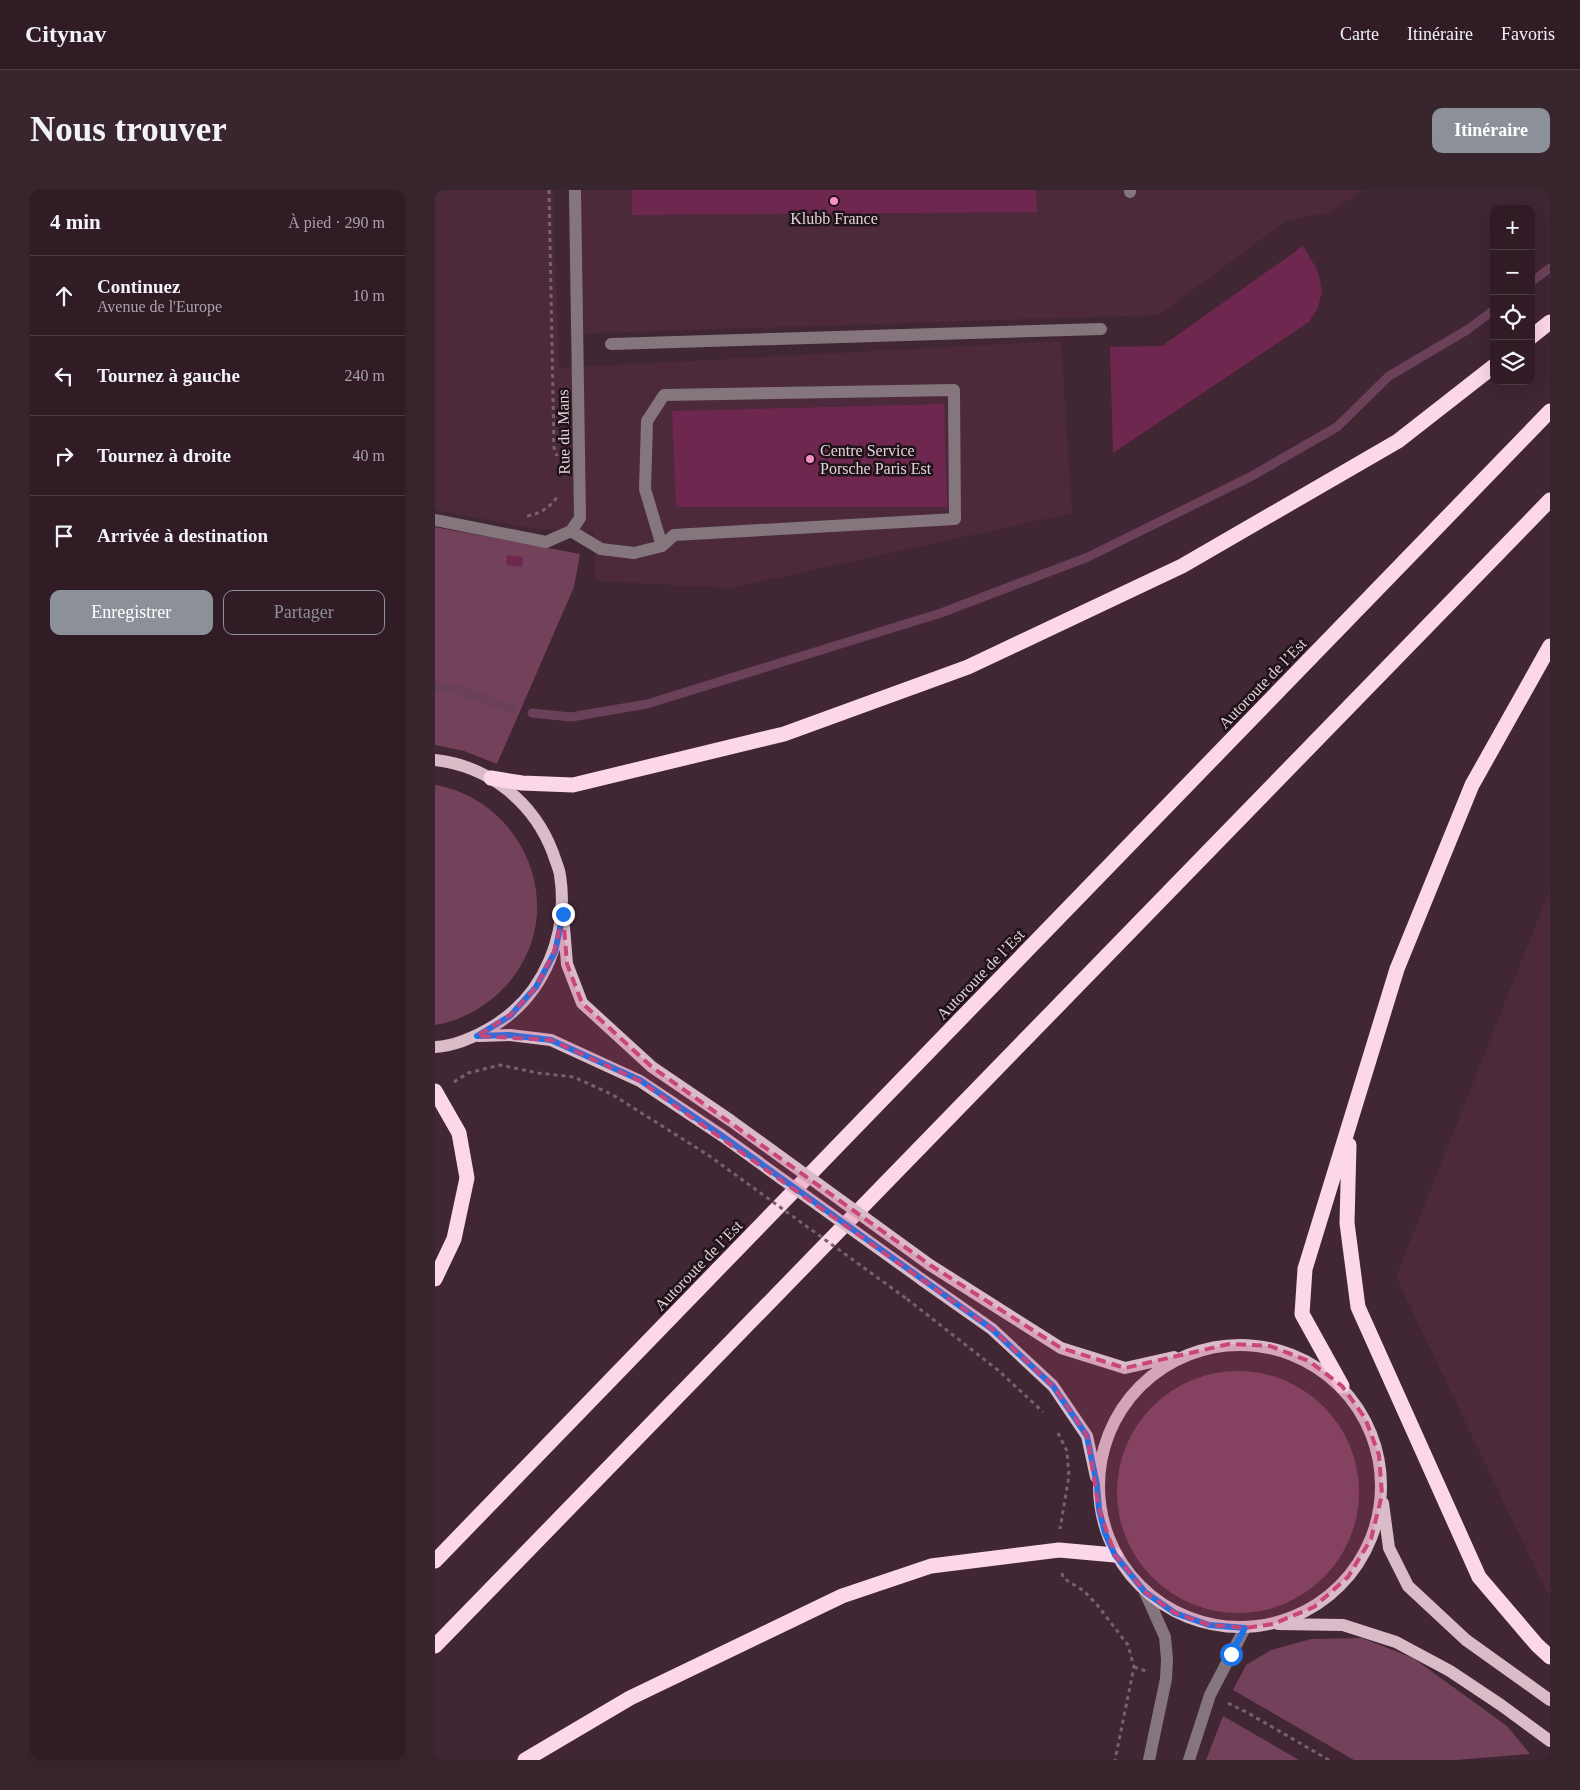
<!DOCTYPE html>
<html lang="fr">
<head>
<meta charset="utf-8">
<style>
	body { margin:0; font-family:Georgia,serif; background:#39252e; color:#f1f3f6 }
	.controls { position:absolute; right:15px; top:15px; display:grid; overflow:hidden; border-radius:10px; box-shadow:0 5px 20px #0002 }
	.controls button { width:45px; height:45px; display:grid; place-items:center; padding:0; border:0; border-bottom:1px solid #4c3a43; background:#311c26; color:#f1f3f6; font:25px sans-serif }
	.stop { position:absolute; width:15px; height:15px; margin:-11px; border:4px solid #1a73e8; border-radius:50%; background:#fff }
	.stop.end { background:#1a73e8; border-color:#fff; box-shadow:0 1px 5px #0008 }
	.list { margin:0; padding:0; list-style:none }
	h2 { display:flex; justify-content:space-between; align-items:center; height:65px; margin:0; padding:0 20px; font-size:21px }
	h2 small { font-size:16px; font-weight:400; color:#a8a1a7 }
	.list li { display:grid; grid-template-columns:32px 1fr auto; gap:15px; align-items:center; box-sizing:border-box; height:80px; padding:0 20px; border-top:1px solid #4c3a43 }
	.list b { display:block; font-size:19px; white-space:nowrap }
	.list p { margin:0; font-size:16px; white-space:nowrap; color:#a8a1a7 }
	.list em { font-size:16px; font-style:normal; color:#a8a1a7 }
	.actions { display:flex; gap:10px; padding:15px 20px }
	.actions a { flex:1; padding:11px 0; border:1px solid #8c9099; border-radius:10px; text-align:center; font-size:18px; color:#8c9099 }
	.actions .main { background:#8c9099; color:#fff }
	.icon { flex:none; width:28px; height:28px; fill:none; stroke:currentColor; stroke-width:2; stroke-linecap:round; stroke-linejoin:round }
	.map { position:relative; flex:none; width:1115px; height:1570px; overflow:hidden; border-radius:10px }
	header { display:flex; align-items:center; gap:30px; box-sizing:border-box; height:70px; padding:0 25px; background:#311c26; border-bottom:1px solid #4c3a43 }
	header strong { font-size:24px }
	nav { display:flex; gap:28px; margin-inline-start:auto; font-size:18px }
	.intro { display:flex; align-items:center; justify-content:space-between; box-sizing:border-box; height:120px; padding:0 30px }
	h1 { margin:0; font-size:35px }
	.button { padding:12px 22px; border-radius:10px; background:#8c9099; color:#fff; font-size:18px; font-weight:700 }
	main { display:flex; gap:30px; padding:0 30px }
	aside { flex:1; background:#311c26; border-radius:10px; box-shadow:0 5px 20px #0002 }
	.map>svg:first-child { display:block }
	.built { fill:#4c2a3c }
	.green { fill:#74415b }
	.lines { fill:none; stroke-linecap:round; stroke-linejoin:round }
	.stream { stroke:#6b415a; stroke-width:9 }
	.building { fill:#6e274f }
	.path { stroke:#79616c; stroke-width:3; stroke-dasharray:4 4; stroke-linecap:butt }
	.minor { stroke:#84767c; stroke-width:12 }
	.major { stroke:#dabcc9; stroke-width:12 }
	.highway { stroke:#fbd7e8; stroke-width:15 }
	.path-bridge { stroke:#79616c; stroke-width:3; stroke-dasharray:4 4; stroke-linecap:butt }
	.major-bridge { stroke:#dabcc9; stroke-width:12 }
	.route { stroke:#1a73e8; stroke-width:6 }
	.marked { fill:#ca467a; fill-opacity:0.2; stroke:#ca467a; stroke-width:4; stroke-dasharray:10 6; stroke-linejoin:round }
	.poi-dot { fill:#fa8fc6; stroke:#1f1319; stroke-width:2 }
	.labels { text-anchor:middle; stroke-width:5; stroke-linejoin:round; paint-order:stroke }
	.poi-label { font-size:16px; fill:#e3d1d9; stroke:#1f1319 }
	.street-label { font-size:16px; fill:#e3d1d9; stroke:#1f1319 }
</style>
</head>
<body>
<header>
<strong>Citynav</strong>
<nav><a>Carte</a><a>Itinéraire</a><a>Favoris</a></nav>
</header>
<div class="intro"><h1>Nous trouver</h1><a class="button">Itinéraire</a></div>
<main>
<aside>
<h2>4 min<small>À pied · 290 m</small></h2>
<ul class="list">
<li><svg class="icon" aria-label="ahead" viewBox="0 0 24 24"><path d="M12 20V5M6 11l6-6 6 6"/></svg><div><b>Continuez</b><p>Avenue de l'Europe</p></div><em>10 m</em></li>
<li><svg class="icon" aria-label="left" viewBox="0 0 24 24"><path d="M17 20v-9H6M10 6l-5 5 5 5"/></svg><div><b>Tournez à gauche</b></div><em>240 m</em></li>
<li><svg class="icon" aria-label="right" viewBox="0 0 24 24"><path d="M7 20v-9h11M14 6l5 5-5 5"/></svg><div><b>Tournez à droite</b></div><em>40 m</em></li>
<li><svg class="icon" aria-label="arrive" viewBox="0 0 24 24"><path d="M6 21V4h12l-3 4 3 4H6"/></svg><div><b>Arrivée à destination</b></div></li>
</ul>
<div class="actions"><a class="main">Enregistrer</a><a>Partager</a></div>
</aside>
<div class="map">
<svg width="1115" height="1570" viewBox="0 0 1115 1570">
	<rect width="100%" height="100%" fill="#412633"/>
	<!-- built -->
	<path class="built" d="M0,0H118L124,178L626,151L637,323L296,398L160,391L159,342L96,338L0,320Z
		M133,0H929L895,22L851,31L724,125L135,144Z
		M1115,699V1409L961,1087Z"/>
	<!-- green -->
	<path class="green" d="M0,337L145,364L139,397L62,574L29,561L0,555Z
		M0,595C61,605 105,662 102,723C99,779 54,826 0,835Z
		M682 1302a121 121 0 1 1 242 0a121 121 0 1 1-242 0Z
		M927,1448L978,1468L1072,1536L1095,1564L1021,1570H919L798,1500L811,1475L836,1460L876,1449Z
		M788,1526L864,1570H771Z"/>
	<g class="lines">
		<!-- stream -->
		<path class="stream" d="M1096,92L1115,78
			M0,497L27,501L77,519
			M97,523L136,527L212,514L506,423L653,367L815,287L902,237L954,186L1032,140L1059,120"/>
	</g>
	<!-- building -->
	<path class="building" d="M197,0H601L602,22L197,25Z
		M868,56L881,78L885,89L887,101L883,118L874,132L678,263L675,157L727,156Z
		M509,214L512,317H241L237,221Z
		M72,365L88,367L87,377L71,375Z"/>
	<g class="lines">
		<!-- path -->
		<path class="path" d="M114,0L119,258L122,266
			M92,326C107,323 114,318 123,306
			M19,892L33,883L65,875L103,883L139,887L178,905L273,965
			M472,1109L564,1181L608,1222
			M623,1243L632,1261L634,1286L625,1339
			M627,1383L628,1388L649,1401L663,1416L693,1455L699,1477L680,1570
			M699,1477L711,1481
			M793,1513L813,1523L894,1570"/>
		<!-- minor -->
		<path class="minor" d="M695,0V2
			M176,154L666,139
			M0,330L111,352L136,341L145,328L140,0
			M136,341L166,359L199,363L227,356L210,299L212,231L229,205L519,200L520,329L239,345L227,356
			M710,1402L730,1447L732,1469L731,1489L714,1570
			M754,1570L775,1505L810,1438"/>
		<!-- major -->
		<path class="major" d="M0,570C54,576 99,612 118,663C120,670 124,678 125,685C134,743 110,804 60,835C42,846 21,856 0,857
			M129,737L132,774L147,813L217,877L295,930
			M44,846L75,845L116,850L205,891L286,945
			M495,1075L626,1158L690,1178L739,1167
			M486,1089L557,1139L618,1196L652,1246L661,1287
			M664 1296a141 141 0 1 1 282 0a141 141 0 1 1-282 0Z
			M948,1313L954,1358L973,1396L1031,1450L1115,1510
			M843,1434L908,1435L961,1452L1015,1481L1066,1515L1115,1551"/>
		<!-- highway -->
		<path class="highway" d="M1096,147L1115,132
			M56,588L87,593L138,595L349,544L533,477L747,376L963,251L1059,176
			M0,901L24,943L32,988L19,1049L0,1089
			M914,955L912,1033L923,1117L1044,1387L1102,1455L1115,1467
			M907,1196L867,1124L870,1079L962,779L1037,595L1115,456
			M0,1371L1115,221
			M0,1456L1115,310
			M90,1570L195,1508L407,1406L496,1376L624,1360L680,1365"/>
		<!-- path-bridge -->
		<path class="path-bridge" d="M273,965L472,1109"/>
		<!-- major-bridge -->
		<path class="major-bridge" d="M295,930L495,1075
			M286,945L486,1089"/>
	</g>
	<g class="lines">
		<!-- route -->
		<path class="route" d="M128,724L120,762L101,797L75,826L42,846L74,845L116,850L205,890L286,945L557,1139L618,1196L652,1246L662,1295L664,1319L670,1343L680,1365L710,1402L740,1423L774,1435L810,1438L796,1464"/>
	</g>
	<!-- marked area -->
	<path class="marked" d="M128,724L132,774L147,813L217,877L495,1075L626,1158L690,1178L794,1154L835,1156L874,1171L907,1196L930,1228L944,1265L947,1305L936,1349L913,1387L879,1417L838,1434L810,1438L774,1435L740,1423L710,1402L680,1365L664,1319L652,1246L618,1196L557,1139L205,891L116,850L42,846L75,825L101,797L119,762Z"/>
	<!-- markers -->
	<g class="poi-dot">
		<circle cx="399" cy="11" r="5"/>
		<circle cx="375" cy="269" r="5"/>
	</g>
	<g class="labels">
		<!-- poi labels -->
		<g class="poi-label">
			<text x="399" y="34">Klubb France</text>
			<text x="385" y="266" text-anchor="start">Centre Service<tspan x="385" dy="18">Porsche Paris Est</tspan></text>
		</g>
		<!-- street labels -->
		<g class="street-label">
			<text transform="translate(128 242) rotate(-91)" y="6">Rue du Mans</text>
			<text transform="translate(827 493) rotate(-46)" y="6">Autoroute de l’Est</text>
			<text transform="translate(545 784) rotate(-46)" y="6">Autoroute de l’Est</text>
			<text transform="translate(263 1075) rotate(-46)" y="6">Autoroute de l’Est</text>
		</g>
	</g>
</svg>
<div class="controls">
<button>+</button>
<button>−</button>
<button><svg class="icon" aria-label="locate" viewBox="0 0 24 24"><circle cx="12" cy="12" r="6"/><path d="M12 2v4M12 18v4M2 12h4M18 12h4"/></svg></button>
<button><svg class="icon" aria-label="layers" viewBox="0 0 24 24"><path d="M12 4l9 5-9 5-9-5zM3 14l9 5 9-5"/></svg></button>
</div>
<div class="stop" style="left:796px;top:1464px"></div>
<div class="stop end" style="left:128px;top:724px"></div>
</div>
</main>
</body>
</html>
